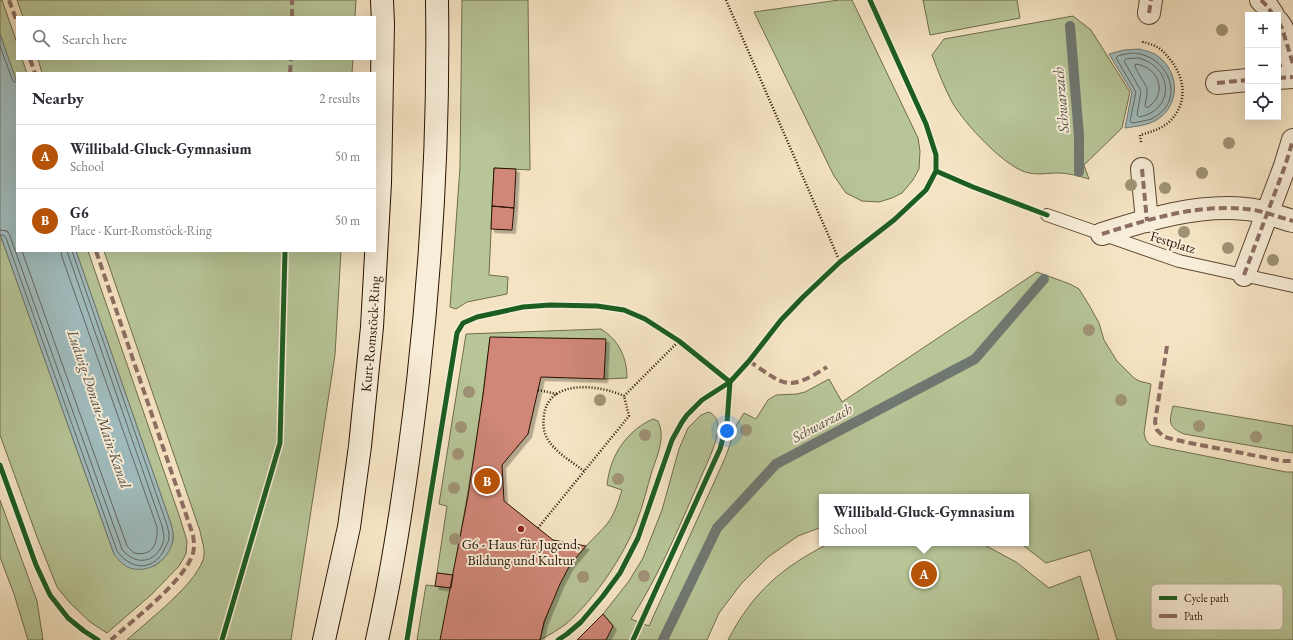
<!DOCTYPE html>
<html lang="en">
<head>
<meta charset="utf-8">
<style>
	body { margin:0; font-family:"EB Garamond",serif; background:#f2f2f3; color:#2b2b33 }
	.controls { position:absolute; right:12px; top:12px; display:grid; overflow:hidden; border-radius:0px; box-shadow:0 4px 16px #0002 }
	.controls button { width:36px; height:36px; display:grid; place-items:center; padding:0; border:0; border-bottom:1px solid #e1e1e2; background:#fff; color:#2b2b33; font:20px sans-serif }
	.you { position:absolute; left:727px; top:431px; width:14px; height:14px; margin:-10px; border:3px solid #fff; border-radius:50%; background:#1a73e8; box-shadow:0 0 0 6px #1a73e833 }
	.badge { display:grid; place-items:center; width:26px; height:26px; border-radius:50%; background:#b45309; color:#fff; font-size:13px; font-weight:700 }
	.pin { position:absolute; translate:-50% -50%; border:2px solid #fff; box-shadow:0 1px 4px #0006 }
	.popup { position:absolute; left:819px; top:494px; width:210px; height:52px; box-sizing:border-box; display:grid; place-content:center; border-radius:0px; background:#fff; filter:drop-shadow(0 1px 3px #0005); font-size:13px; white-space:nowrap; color:#7c7c81 }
	.popup b { font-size:15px; color:#2b2b33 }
	.popup::after { content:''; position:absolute; left:50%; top:100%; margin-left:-8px; border:8px solid transparent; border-top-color:#fff }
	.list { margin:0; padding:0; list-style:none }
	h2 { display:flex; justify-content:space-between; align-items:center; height:52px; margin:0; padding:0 16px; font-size:17px }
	h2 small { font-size:13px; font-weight:400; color:#7c7c81 }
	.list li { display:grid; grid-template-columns:26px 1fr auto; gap:12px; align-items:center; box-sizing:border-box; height:64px; padding:0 16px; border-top:1px solid #e1e1e2 }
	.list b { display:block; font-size:15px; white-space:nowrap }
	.list p { margin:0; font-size:13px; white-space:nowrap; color:#7c7c81 }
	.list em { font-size:13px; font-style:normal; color:#7c7c81 }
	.icon { flex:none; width:22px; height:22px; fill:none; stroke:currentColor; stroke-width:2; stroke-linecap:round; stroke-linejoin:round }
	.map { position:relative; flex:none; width:1293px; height:640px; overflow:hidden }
	.search { position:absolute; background:#fff; box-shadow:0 4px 16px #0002; left:16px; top:16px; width:360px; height:44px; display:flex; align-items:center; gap:10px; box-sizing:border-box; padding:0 14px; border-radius:0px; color:#7c7c81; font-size:15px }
	.panel { position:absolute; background:#fff; box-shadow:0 4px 16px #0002; left:16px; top:72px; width:360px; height:180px; border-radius:0px }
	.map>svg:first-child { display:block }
	.green { fill:#b7c597; stroke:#6f6c4c }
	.water { fill:#a0bcbe; stroke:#707872 }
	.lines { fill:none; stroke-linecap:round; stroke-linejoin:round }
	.shore { stroke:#646760; stroke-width:1 }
	.stream { stroke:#707872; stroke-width:10 }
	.building { fill:#d08777; stroke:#271201; filter:url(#shadow) }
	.lane-casing { stroke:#5a4632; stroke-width:14 }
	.street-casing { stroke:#5a4632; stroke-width:24 }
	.secondary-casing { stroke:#271201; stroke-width:24 }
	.path { stroke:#271201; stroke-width:2.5; stroke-dasharray:1 2; stroke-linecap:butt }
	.lane { stroke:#f8edd8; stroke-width:12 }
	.street { stroke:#f8edd8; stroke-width:22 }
	.secondary { stroke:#f8edd8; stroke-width:22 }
	.quiet { stroke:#8d6e63; stroke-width:4; stroke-dasharray:8 4; stroke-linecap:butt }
	.cycleway-casing { stroke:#f8edd8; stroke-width:8 }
	.cycleway { stroke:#1b5e20; stroke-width:5 }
	.tree { fill:#9f9375 }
	.poi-dot { fill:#8f2418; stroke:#f8edd8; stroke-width:1.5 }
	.labels { text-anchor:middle; stroke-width:4; stroke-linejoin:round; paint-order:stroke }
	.street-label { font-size:14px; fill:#271201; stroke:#f8edd8 }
	.poi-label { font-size:14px; fill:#271201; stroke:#f8edd8 }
	.water-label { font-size:15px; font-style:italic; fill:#514e43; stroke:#f8edd8 }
	.key { fill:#f8edd8; stroke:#b9ab98; stroke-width:1 }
	.key-label { font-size:11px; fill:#271201 }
</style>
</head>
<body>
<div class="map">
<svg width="1293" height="640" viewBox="0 0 1293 640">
	<defs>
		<filter id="shadow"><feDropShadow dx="3.5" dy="3.5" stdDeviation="0" flood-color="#0004"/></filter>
	</defs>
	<rect width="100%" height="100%" fill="#f5e4c3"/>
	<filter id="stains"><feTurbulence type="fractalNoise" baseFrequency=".005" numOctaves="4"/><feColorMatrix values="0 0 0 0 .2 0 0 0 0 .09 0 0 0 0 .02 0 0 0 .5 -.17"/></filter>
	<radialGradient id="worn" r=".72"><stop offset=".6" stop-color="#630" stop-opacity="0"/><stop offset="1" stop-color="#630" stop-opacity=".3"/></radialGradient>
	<!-- green -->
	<path class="green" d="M0,0H2L17,43V59H22L27,73H17V83L0,34Z
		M17,0H356L355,17H23Z
		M462,0H528L530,170L494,168L489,275L508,277L507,294L467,302L456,309L450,307L460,167Z
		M839,0H852L918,138L920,151L919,169L913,180L902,193L892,198L879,202L862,201L846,193L834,176L754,12Z
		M923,0H1017L1020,18L930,35Z
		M1073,16L1091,30L1130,92L1122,128L1084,165L1089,179C1079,176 1068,173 1057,173C1048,173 1038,175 1029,173C1006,169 964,123 952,102C944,87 938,71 932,55L944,39Z
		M38,59H353L352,73H42Z
		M0,234L114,554L154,566C163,561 170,550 173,540C174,535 172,529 171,524L76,251H88L180,518L187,541L186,554L179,566L152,594L107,633L90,622L70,603L57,587L37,537L0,435Z
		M104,251H341L335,355L291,640H127C147,621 201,581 204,555C205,548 201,538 200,531Z
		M1037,272L1070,284L1079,289L1089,305L1099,323L1104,340L1117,361L1134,378L1139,381L1151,384L1144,433L1146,440L1150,445L1286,472H1293V640H1117L1090,550L1046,563L1020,543H1026V497H822V527L798,536L768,557L741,584L719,613L707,640H606L612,626L603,614L629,581L643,558L662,510L679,449L688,428L701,415L709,412C715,415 718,420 718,427C718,443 704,469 698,484C678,530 658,577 631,619L649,626L726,456L736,426L744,413L756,419L768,400L776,395L797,394L805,392L829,379L842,402Z
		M601,329C619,340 627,358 627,378L604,379L605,339L490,338C481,417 468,496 453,575L437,573L447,506L439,504L466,334Z
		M1173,406L1293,426V453L1184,434C1168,427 1169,422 1173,406Z
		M653,419L658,421C666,437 657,456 652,471C647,488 643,505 637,521C624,556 594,600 566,624C558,630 549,635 540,640C545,617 556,585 570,565C580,550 595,538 607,524C615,514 618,502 622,490L607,485C610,456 626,431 653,419Z
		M0,500L37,601L43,640H28L14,594L0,557Z
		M830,543H981L1016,562L1049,588L1080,576L1099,640H728C753,592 782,567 830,543Z
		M426,585L451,588L441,640H417Z"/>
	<!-- water -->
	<path class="water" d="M0,34L17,83V251H76L171,524C172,529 174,535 173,539C170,560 149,574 130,568C123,566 118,559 114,554L0,234Z
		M1139,49C1146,51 1153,52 1159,57C1178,72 1180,100 1162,116C1152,125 1138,126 1125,128L1132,92L1109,54L1124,50Z"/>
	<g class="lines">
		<!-- shore -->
		<path class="shore" d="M0,46L12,79L14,82H17
			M1131,53C1169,53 1188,102 1151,119C1145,121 1138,122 1132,123L1130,121L1136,92L1116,58L1118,56Z
			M1138,58C1173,66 1176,110 1139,117L1137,115L1141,91L1124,61L1126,59Z
			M1136,64C1159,67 1169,94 1147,108L1145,106L1147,94V88L1135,67Z
			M0,230L7,231L10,236L122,549C136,568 159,562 164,539C164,535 163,530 162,526L67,251
			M0,235H3L6,238L117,551C130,569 151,572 163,552C165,547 169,542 169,537C169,533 168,529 167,525L72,251
			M22,251L127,546L134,553C153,557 158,543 157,527L62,257L61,251"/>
		<!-- stream -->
		<path class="stream" d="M1070,26L1079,136V172
			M663,640L717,528L776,464L975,359L1044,279"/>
	</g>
	<!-- building -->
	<path class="building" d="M494,168L516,169L514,208L492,206Z
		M492,206L514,208L512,230L491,229Z
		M490,337L606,339L604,379L541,377L528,434L502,465L504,501L553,540L586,546L570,565L560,584L544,622L540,640H440L468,496L483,395Z
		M437,573L453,575L451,588L435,586Z
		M603,614L613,626L606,640H577Z"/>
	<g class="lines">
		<defs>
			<path id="lane" d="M1047,215L1179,261L1293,286"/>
			<path id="street" d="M1261,0L1267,6L1273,15
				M1149,13L1151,0
				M1278,22L1282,28L1293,64
				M1278,78L1293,77
				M1217,83L1248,80
				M1142,169L1147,221
				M1102,234C1149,219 1197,204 1246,209C1261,210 1278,217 1293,221
				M1244,275L1285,166L1293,140"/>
			<g id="secondary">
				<path id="s1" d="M324,640L349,527L360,446L372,327L380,183L383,24L382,0"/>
				<path d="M377,640C396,555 408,468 418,381C432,255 439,127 437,0"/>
			</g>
		</defs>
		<!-- lane casing -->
		<use href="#lane" class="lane-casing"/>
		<!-- street casing -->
		<use href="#street" class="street-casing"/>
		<!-- secondary casing -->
		<use href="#secondary" class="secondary-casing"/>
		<!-- path -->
		<path class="path" d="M726,0L840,262
			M1141,142L1140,135C1151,132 1161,129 1169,122C1189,103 1185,77 1169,58C1165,53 1160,48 1155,46C1151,44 1147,43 1143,42V41
			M538,390L557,394
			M624,396L679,341
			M584,471C571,461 553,451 546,436C543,429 543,423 544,415C549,378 600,385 624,396
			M538,528L629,416L624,396"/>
		<!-- lane -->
		<use href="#lane" class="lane"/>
		<!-- street -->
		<use href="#street" class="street"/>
		<!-- secondary -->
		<use href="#secondary" class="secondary"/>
		<!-- quiet -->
		<path class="quiet" d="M9,0L17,22
			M1261,0L1267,6L1273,15
			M1149,13L1151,0
			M292,17V0
			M1278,22L1282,28L1293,64
			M30,59L35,73
			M290,73L291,59
			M1278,78L1293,77
			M1217,83L1248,80
			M1142,169L1147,221
			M1102,234C1149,219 1197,204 1246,209C1261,210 1278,217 1293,221
			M96,251L193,535C194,542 195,549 192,556C181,584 134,619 111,640
			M1244,275L1285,166L1293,140
			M1167,346L1155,422L1157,430L1163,436L1168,438L1190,443L1283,461H1293
			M749,361C786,386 787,392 827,367"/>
		<defs>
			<path id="cycleway" d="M936,171L973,187L1047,215
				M0,465L36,565L50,595L68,618L84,631L98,640
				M222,640L280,443L285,251
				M407,640L457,333L463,323L477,317L523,307L550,305L597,306L624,310L645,319L679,341L730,382
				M558,640L567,634L581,622L603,596L620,573L638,538L672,440L682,422L687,415L702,400L730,382L749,361L781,320L803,297L840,262L894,220L926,190L936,171V155L926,124L870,0
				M633,640L720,449L727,423L730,382"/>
		</defs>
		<!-- cycleway casing -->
		<use href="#cycleway" class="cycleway-casing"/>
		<!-- cycleway -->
		<use href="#cycleway" class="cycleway"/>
	</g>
	<!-- trees -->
	<g class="tree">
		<circle cx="1222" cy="30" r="6"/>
		<circle cx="1229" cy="143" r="6"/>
		<circle cx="1202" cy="173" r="6"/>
		<circle cx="1131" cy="185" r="6"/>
		<circle cx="1165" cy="188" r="6"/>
		<circle cx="1184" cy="232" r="6"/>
		<circle cx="1228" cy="248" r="6"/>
		<circle cx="1273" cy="260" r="6"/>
		<circle cx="1089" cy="330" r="6"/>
		<circle cx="469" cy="392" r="6"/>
		<circle cx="600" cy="400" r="6"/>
		<circle cx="1121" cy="400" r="6"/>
		<circle cx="1199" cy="426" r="6"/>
		<circle cx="461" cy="427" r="6"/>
		<circle cx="746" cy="430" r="6"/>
		<circle cx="645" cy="435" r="6"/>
		<circle cx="1256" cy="437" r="6"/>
		<circle cx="458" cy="454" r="6"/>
		<circle cx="618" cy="479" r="6"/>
		<circle cx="454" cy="488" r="6"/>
		<circle cx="455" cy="539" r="6"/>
		<circle cx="644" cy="576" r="6"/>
		<circle cx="583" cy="577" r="6"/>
	</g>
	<!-- markers -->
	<circle class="poi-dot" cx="521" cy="529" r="4"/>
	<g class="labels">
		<!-- street labels -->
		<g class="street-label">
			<text transform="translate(1173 242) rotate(17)" y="5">Festplatz</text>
			<text dy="5" stroke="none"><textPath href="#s1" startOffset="310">Kurt-Romstöck-Ring</textPath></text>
		</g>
		<!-- poi labels -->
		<g class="poi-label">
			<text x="521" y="549">G6 - Haus für Jugend,<tspan x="521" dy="16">Bildung und Kultur</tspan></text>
		</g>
		<!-- water labels -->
		<g class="water-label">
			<text transform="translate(1061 100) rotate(-95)" y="5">Schwarzach</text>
			<text transform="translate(99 409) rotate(71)" y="5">Ludwig-Donau-Main-Kanal</text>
			<text transform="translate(822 423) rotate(-28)" y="5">Schwarzach</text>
		</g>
	</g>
	<!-- legend -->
	<rect x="1151" y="584" width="132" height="46" rx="6" class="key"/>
	<rect x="1159" y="596" width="18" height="4" fill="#1b5e20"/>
	<rect x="1159" y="614" width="18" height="4" fill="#8d6e63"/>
	<g class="key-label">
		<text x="1184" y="602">Cycle path</text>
		<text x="1184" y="620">Path</text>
	</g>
	<rect width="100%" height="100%" filter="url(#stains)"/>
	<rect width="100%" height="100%" fill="url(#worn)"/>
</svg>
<div class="controls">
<button>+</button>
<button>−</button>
<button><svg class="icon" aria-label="locate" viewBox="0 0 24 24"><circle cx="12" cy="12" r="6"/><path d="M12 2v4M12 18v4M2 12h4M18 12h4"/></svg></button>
</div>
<div class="you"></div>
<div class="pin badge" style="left:924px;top:574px">A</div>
<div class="popup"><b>Willibald-Gluck-Gymnasium</b>School</div>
<div class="pin badge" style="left:487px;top:481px">B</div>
<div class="search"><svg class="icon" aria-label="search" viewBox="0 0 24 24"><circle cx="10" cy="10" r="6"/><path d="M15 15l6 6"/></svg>Search here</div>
<section class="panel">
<h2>Nearby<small>2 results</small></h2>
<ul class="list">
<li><span class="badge">A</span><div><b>Willibald-Gluck-Gymnasium</b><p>School</p></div><em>50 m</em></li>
<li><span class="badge">B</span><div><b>G6</b><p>Place · Kurt-Romstöck-Ring</p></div><em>50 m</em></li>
</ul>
</section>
</div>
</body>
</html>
